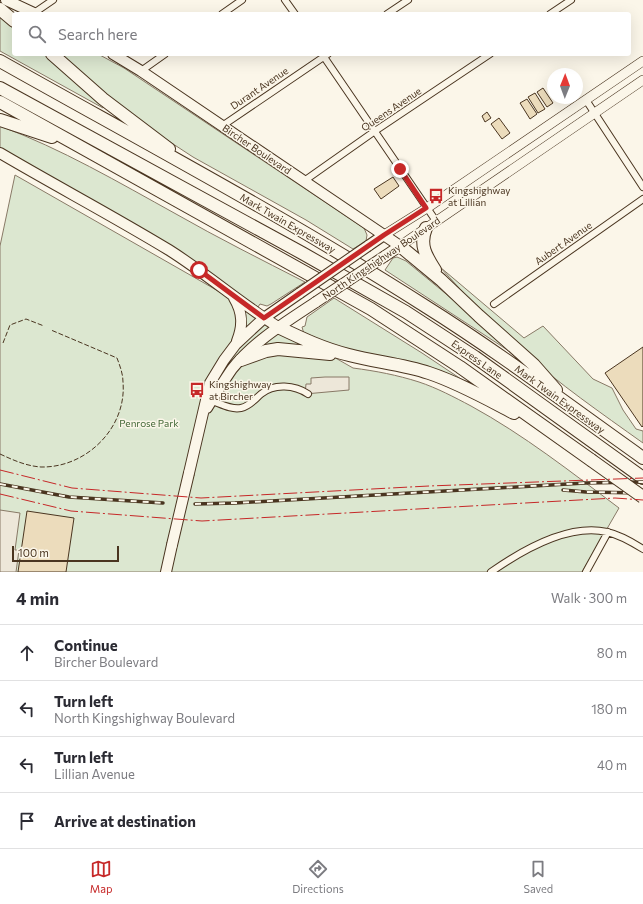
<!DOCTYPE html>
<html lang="en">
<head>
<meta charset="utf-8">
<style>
	body { margin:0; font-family:Commissioner,sans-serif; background:#f2f2f3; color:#2b2b33 }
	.compass { position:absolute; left:547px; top:68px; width:36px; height:36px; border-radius:50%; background:#fff; box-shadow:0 4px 16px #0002; rotate:1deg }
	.scale { position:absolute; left:12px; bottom:10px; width:107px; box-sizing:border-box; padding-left:4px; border:2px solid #4a3520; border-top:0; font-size:11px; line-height:14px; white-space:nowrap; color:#4a3520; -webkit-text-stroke:3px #fbf6e9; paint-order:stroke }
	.stop { position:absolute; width:12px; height:12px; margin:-9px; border:3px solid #c62828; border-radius:50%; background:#fff }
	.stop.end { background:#c62828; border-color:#fff; box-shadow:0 1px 4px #0008 }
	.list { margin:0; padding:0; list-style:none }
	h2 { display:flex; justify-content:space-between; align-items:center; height:52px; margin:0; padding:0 16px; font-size:17px }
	h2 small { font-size:13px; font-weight:400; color:#7c7c81 }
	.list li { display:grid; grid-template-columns:26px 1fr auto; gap:12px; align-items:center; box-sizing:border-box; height:56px; padding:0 16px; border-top:1px solid #e1e1e2 }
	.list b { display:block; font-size:15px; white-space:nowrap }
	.list p { margin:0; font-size:13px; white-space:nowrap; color:#7c7c81 }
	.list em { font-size:13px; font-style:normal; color:#7c7c81 }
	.icon { flex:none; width:22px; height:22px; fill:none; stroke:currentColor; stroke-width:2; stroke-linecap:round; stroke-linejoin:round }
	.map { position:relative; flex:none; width:643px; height:572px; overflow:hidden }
	.search { position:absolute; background:#fff; box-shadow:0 4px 16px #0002; left:12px; right:12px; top:12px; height:44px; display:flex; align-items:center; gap:10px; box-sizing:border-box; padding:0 14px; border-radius:4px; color:#7c7c81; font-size:15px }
	.sheet { height:276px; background:#fff }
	nav { display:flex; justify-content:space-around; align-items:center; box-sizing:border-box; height:56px; border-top:1px solid #e1e1e2; background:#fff; font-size:11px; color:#7c7c81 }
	nav a { display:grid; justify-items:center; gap:2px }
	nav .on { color:#c62828 }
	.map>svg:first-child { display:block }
	.green { fill:#dce7d0; stroke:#887966 }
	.parking { fill:#ede7d9; stroke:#887966 }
	.building { fill:#ecdcbc; stroke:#4a3520 }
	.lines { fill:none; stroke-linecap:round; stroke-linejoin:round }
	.street-casing { stroke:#4a3520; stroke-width:8 }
	.secondary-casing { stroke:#4a3520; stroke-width:10 }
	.primary-casing { stroke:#4a3520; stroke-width:12 }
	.highway-casing { stroke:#4a3520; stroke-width:14 }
	.street { stroke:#fbf6e9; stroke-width:6 }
	.secondary { stroke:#fbf6e9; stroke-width:9 }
	.primary { stroke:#fbf6e9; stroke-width:10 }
	.highway { stroke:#fbf6e9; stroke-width:12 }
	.rail-casing { stroke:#4a3520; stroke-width:3.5 }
	.rail { stroke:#fbf6e9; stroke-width:2; stroke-dasharray:6; stroke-linecap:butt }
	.primary-bridge-casing { stroke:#4a3520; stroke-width:12; stroke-linecap:butt }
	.highway-bridge-casing { stroke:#4a3520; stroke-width:14; stroke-linecap:butt }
	.primary-bridge { stroke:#fbf6e9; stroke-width:10 }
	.highway-bridge { stroke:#fbf6e9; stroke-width:12 }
	.fence { stroke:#4a3520; stroke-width:1; stroke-dasharray:5 2; stroke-linecap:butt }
	.power { stroke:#c62828; stroke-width:1; stroke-dasharray:14 3 2 3; stroke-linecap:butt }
	.route { stroke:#c62828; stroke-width:5 }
	.labels { text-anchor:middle; stroke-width:3; stroke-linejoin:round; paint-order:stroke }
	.street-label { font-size:10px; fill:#4a3520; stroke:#fbf6e9 }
	.poi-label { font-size:10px; fill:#4a3520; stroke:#fbf6e9; text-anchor:start }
	.park-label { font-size:10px; fill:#436837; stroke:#fbf6e9 }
</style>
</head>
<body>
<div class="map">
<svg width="643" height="572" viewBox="0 0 643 572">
	<rect width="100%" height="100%" fill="#fbf6e9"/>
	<!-- green -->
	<path class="green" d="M0,17L2,19L4,17L14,26V54H45L105,106L103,108L0,51Z
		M60,54H98L124,68L364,228L367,235L366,241L353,249L306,220L193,157L138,121L107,97Z
		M0,126C62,149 118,182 176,214C218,238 262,260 305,282L271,304L267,306L260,304L258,307L84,197L0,148Z
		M15,175L353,368C376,371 397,375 419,382C437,388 454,397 471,406C524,435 571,472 619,508L582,572H0V246Z
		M397,257L406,261L490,330L509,351L385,270L393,258Z
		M440,267L524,338L543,326L593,379L612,388L623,410L636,429L643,431V443C601,413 559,384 521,350C492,324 466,296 440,267Z
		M334,298L422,353L467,383L350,352L304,334L302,327L305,326L307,317Z"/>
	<!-- parking -->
	<path class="parking" d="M325,377H349V390L305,394L306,384H311V378Z
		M0,510L20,513L15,550H19L16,572H0Z"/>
	<!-- building -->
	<path class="building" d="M543,88L553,103L547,107L537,92Z
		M535,93L545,109L538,113L528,97Z
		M527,99L537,114L530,119L520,103Z
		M487,112L491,118L485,122L482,116Z
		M499,118L510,133L502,139L491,124Z
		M393,177L399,186L381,199L374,189Z
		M643,347V426L642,427L605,373Z
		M27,511L74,518L66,572H18Z"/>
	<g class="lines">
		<defs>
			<path id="street" d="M285,0L295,14
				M34,13L53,0
				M222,14L242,0
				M387,14L408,0
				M550,14L571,0
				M322,54L436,221
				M141,71L165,54
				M586,100L643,187
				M222,126L328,54
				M304,181L375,131L490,54
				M494,304L643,199
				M212,401C221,404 231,410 241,408C250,406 255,399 261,394C274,383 295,385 308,394
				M491,572C521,551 568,523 607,532C620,535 632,542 643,549
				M586,572L608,532"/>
			<path id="secondary" d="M384,235L427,208L643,61
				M400,246L643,80"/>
			<path id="primary" d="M6,0L36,14
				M113,54L141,71L400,246L385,256
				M0,153C56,186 113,216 169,250C207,274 240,303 278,327
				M368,246L384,235
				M234,298C243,313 243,326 237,341
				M207,408C215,395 223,382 232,369C254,341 286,322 316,302
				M189,473L210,383L224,360L236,344L264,318L300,293
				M166,572L172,545"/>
			<path id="highway" d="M0,9L14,21
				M52,54L103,99L169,149
				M0,61C142,141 287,218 425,306C500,353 571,407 643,458
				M0,88L302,253L406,312L475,357L643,478
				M0,102L371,309L460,367L591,460
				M0,120L52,137
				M426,228C419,245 426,256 435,270
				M400,246L441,280L479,316L534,365L556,390
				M278,327C301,338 324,349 349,355C375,362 403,364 429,373C459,383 487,399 514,413
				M241,360L266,351L278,349L330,354"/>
		</defs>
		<!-- street casing -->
		<use href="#street" class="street-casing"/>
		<!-- secondary casing -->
		<use href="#secondary" class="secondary-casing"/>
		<!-- primary casing -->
		<use href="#primary" class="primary-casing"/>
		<!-- highway casing -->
		<use href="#highway" class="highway-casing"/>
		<!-- street -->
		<use href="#street" class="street"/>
		<!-- secondary -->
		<use href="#secondary" class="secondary"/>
		<!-- primary -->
		<use href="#primary" class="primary"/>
		<!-- highway -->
		<use href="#highway" class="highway"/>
		<defs>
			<path id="rail" d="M0,484L69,497L163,503
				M563,490L586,492L643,493
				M195,504L235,503L585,483L643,482"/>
		</defs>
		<!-- rail casing -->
		<use href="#rail" class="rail-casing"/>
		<!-- rail -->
		<use href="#rail" class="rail"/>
		<defs>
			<path id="primary-bridge" d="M300,293L368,246
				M316,302L385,256
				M172,545L189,473"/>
			<path id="highway-bridge" d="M591,460L643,497"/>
		</defs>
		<!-- primary-bridge casing -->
		<use href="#primary-bridge" class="primary-bridge-casing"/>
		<!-- highway-bridge casing -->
		<use href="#highway-bridge" class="highway-bridge-casing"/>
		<!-- primary-bridge -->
		<use href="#primary-bridge" class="primary-bridge"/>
		<!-- highway-bridge -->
		<use href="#highway-bridge" class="highway-bridge"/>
		<!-- fence -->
		<path class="fence" d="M3,343L10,325L26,319L44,326
			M0,454C13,460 26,466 41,467C86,468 127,428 123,382C123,374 120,366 117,358L51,330"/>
		<!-- power -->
		<path class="power" d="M0,470L72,488L201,498L429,486L643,478
			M0,494L71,511L202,521L615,498L643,500"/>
	</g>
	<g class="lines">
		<!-- route -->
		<path class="route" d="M199,270L264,318L384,235L426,208L400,169"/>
	</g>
	<!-- icons -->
	<defs>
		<symbol id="bus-bare" viewBox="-9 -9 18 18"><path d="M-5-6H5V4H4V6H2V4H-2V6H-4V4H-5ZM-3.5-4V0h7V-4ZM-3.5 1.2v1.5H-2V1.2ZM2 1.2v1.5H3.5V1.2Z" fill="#c62828" stroke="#fbf6e9" stroke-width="2.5" paint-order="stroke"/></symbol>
	</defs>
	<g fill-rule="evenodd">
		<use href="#bus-bare" x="425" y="185" width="22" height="22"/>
		<use href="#bus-bare" x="186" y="379" width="22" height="22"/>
	</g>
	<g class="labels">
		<!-- street labels -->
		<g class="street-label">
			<text transform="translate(259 88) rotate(-34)" y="4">Durant Avenue</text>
			<text transform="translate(391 109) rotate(-34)" y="4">Queens Avenue</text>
			<text transform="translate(257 149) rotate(34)" y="4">Bircher Boulevard</text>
			<text transform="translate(288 223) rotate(30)" y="4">Mark Twain Expressway</text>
			<text transform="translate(563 243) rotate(-35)" y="4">Aubert Avenue</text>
			<text transform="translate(381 258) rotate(-34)" y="4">North Kingshighway Boulevard</text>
			<text transform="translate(477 359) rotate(35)" y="4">Express Lane</text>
			<text transform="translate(560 399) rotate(36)" y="4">Mark Twain Expressway</text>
		</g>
		<!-- poi labels -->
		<g class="poi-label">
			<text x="448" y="194">Kingshighway<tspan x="448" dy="12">at Lillian</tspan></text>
			<text x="209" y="388">Kingshighway<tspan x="209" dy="12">at Bircher</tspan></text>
		</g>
		<!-- park labels -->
		<g class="park-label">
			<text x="149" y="427">Penrose Park</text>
		</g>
	</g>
</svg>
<svg class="compass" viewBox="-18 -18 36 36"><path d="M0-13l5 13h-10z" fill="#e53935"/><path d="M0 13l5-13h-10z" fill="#7c7c81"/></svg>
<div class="scale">100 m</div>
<div class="stop" style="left:199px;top:270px"></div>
<div class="stop end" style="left:400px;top:169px"></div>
<div class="search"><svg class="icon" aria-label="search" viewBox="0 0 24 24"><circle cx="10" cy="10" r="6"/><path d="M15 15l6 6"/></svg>Search here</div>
</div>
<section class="sheet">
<h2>4 min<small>Walk · 300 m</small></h2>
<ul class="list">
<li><svg class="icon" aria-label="ahead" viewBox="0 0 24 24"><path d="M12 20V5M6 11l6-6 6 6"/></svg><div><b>Continue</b><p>Bircher Boulevard</p></div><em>80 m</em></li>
<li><svg class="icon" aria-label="left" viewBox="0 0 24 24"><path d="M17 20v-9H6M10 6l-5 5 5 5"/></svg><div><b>Turn left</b><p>North Kingshighway Boulevard</p></div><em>180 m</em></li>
<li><svg class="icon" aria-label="left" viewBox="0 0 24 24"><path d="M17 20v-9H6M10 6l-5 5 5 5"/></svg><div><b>Turn left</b><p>Lillian Avenue</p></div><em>40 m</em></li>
<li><svg class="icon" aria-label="arrive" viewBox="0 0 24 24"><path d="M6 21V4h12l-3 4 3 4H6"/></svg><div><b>Arrive at destination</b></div></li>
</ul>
</section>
<nav>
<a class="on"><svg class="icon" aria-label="map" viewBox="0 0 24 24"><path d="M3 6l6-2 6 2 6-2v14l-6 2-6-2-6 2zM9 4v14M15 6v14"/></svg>Map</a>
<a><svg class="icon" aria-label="directions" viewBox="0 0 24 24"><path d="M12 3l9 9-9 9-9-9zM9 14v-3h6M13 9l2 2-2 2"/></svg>Directions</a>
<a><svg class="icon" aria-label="saved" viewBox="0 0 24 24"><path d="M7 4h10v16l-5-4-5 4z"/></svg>Saved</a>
</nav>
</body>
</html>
